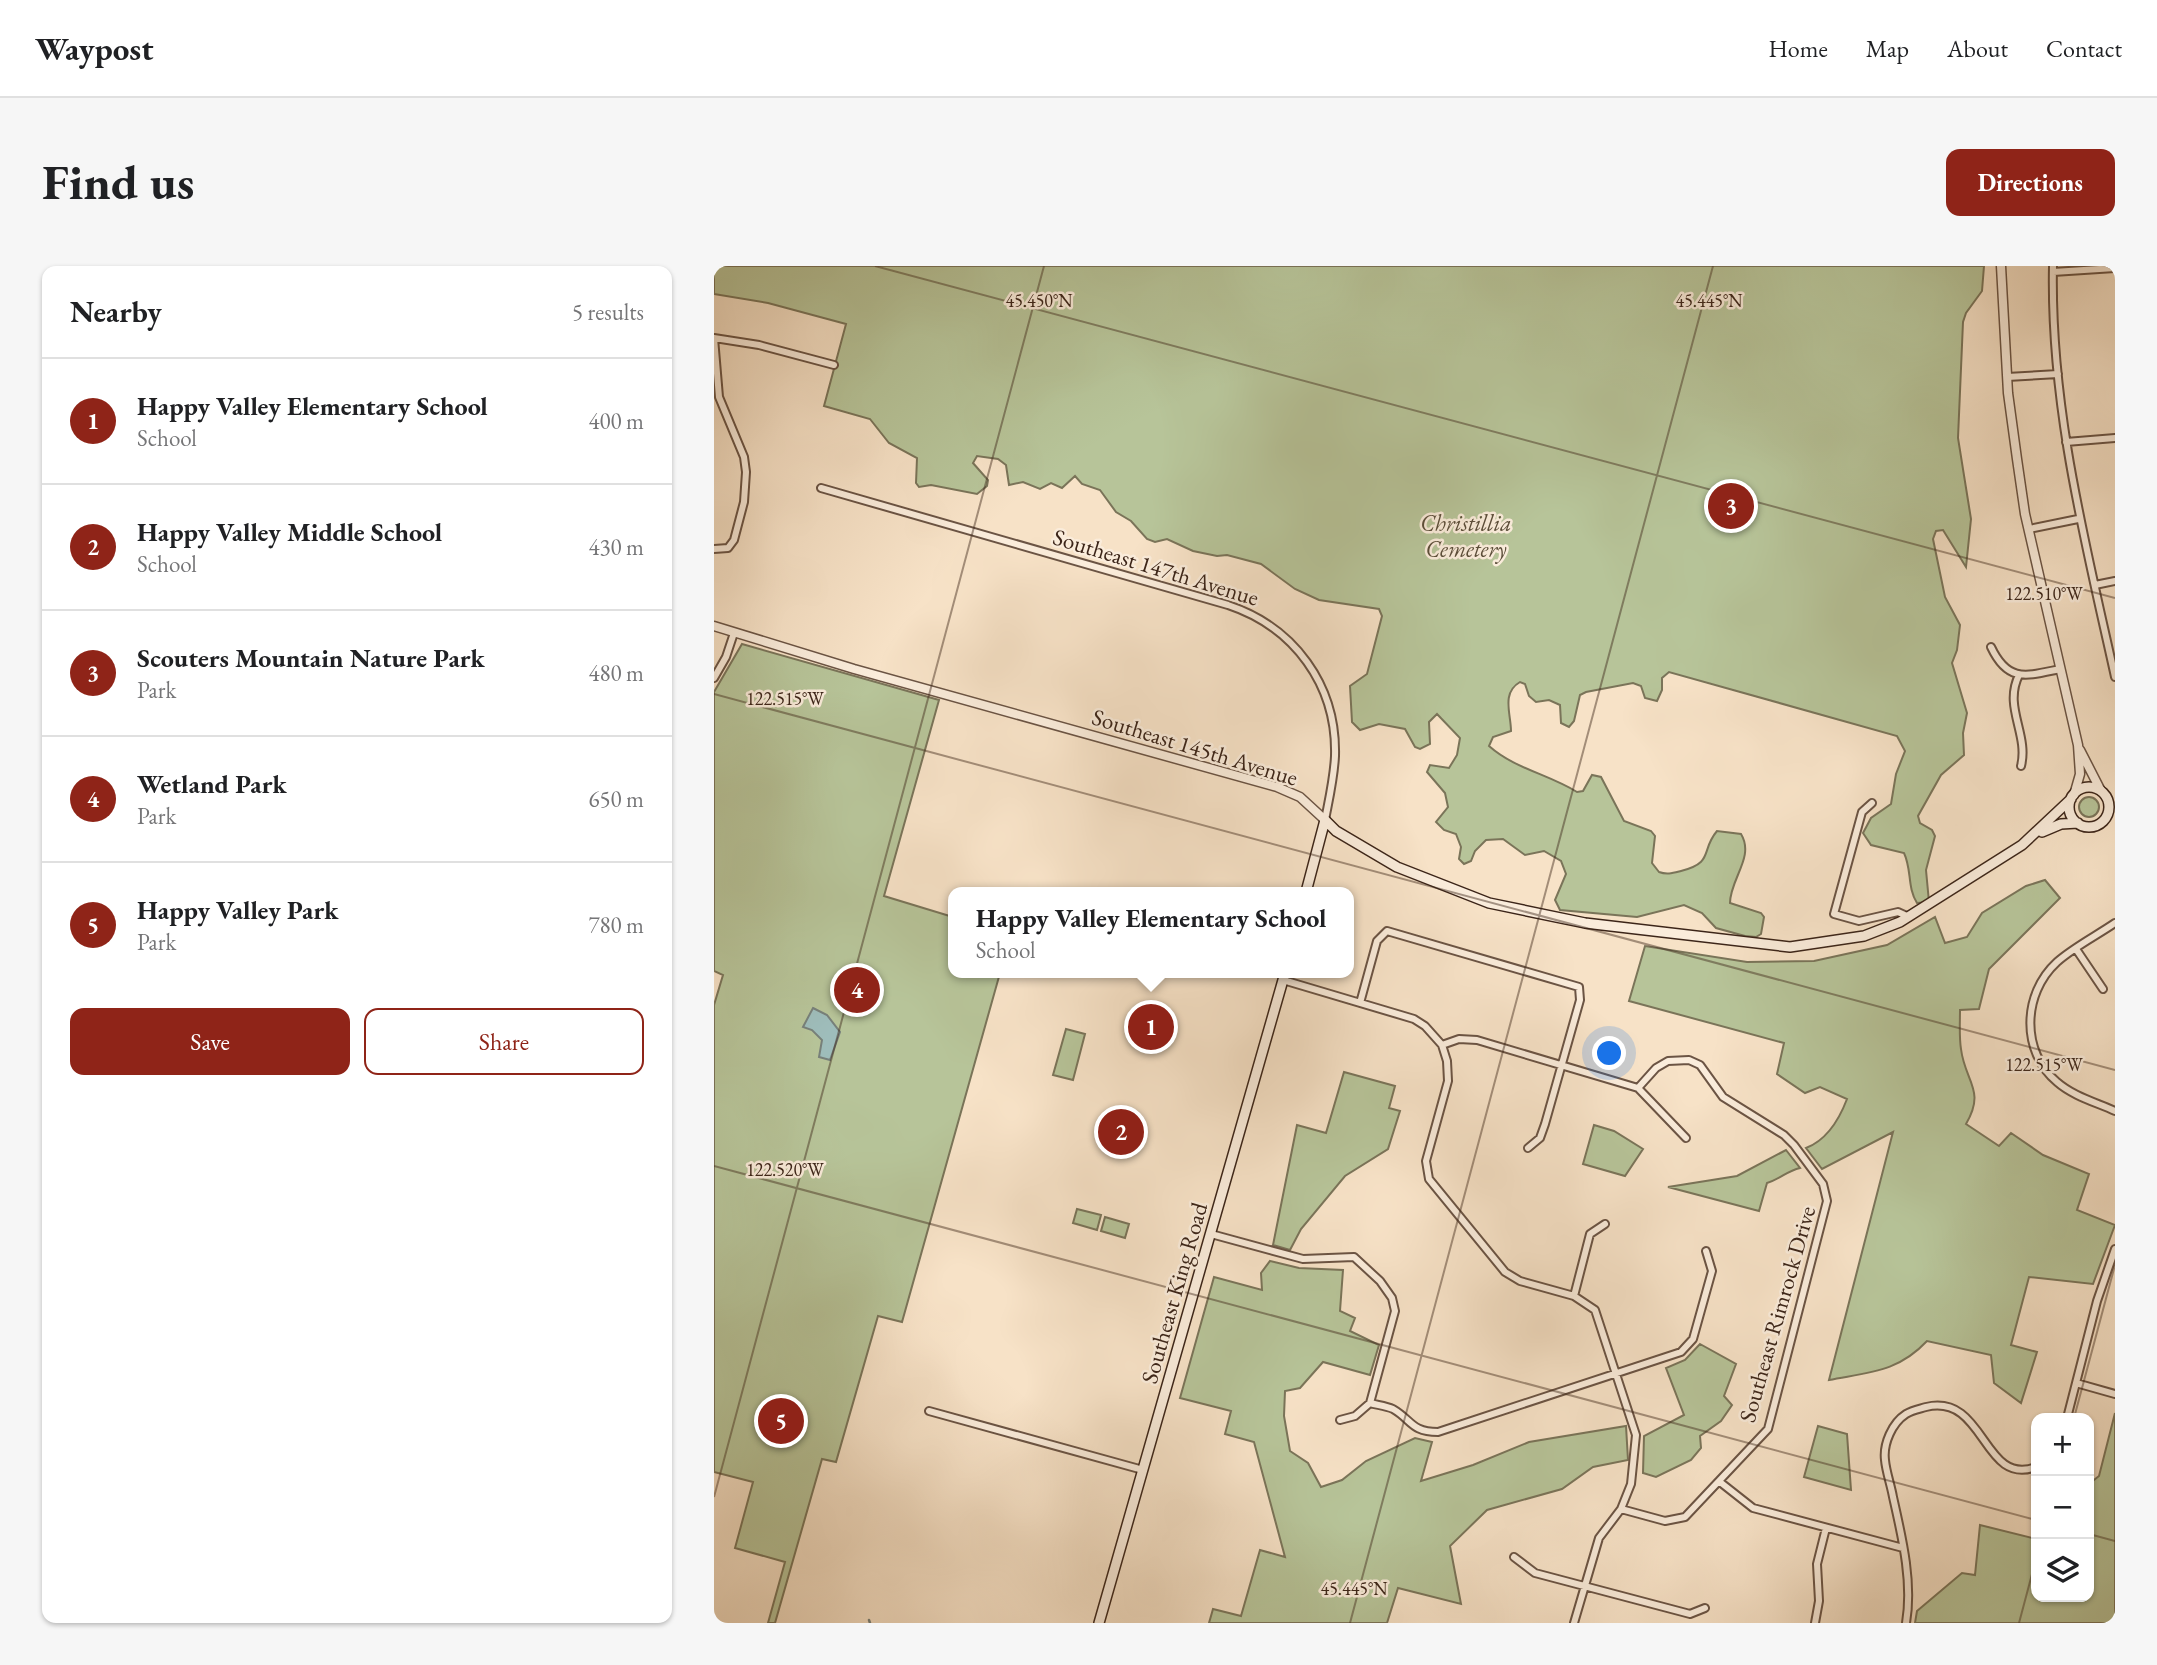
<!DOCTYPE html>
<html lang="en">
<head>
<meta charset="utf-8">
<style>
	body { margin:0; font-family:"EB Garamond",serif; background:#f6f6f6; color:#202124 }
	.controls { position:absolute; right:21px; bottom:21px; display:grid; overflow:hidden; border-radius:14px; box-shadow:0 2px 5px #0004 }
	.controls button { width:63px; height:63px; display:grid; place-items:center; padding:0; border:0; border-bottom:2px solid #e0e0e0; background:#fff; color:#202124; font:35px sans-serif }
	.you { position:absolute; left:896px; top:788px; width:24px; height:24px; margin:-18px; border:5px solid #fff; border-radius:50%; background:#1a73e8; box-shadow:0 0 0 10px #1a73e833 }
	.badge { display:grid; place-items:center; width:46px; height:46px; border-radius:50%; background:#8f2418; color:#fff; font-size:23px; font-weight:700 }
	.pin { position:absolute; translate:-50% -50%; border:4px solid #fff; box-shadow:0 2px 7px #0006 }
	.popup { position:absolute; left:234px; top:621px; width:406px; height:91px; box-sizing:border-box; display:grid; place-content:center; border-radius:14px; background:#fff; filter:drop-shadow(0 2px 5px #0005); font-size:23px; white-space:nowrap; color:#757577 }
	.popup b { font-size:26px; color:#202124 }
	.popup::after { content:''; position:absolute; left:50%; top:100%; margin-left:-14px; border:14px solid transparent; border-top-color:#fff }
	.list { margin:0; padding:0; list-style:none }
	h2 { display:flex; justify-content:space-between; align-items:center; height:91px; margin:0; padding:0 28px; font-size:30px }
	h2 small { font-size:23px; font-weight:400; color:#757577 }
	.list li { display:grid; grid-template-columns:46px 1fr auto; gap:21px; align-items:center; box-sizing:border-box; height:126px; padding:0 28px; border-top:2px solid #e0e0e0 }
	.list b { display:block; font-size:26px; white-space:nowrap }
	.list p { margin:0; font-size:23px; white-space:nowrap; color:#757577 }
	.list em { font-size:23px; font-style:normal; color:#757577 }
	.actions { display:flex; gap:14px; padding:21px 28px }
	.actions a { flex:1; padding:16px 0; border:2px solid #8f2418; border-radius:14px; text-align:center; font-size:24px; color:#8f2418 }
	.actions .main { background:#8f2418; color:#fff }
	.icon { flex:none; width:38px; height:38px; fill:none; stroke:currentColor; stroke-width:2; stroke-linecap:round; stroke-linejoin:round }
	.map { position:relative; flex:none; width:1401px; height:1357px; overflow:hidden; border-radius:14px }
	header { display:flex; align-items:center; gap:42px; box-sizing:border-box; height:98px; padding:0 35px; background:#fff; border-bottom:2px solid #e0e0e0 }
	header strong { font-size:33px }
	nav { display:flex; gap:38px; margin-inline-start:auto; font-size:24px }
	.intro { display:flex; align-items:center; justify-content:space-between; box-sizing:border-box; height:168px; padding:0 42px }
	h1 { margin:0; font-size:49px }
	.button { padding:18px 32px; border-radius:14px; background:#8f2418; color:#fff; font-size:24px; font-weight:700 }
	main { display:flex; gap:42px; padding:0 42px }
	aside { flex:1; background:#fff; border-radius:14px; box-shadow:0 2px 5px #0004 }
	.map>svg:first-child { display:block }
	.green { fill:#b7c499; stroke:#7a7459; stroke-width:2 }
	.water { fill:#9ebdbb; stroke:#77807a; stroke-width:2 }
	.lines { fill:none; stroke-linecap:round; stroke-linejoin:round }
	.stream { stroke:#77807a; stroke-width:2.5 }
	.minor-casing { stroke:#6b5444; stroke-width:10 }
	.tertiary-casing { stroke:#6b5444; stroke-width:11 }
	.secondary-casing { stroke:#3c2519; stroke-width:12 }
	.minor { stroke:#faecdb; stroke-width:6 }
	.tertiary { stroke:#faecdb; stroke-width:8 }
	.secondary { stroke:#faecdb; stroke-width:9 }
	.ticks { fill:none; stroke:#3c2519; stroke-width:2; stroke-opacity:0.45 }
	.labels { text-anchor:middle; stroke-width:5; stroke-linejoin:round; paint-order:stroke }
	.park-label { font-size:23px; font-style:italic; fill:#5b4d39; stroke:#faecdb }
	.street-label { font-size:23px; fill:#3c2519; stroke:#faecdb }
	.ticks-label { font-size:18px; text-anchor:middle; fill:#3c2519; stroke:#faecdb; stroke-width:5; stroke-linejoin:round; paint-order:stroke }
</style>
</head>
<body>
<header>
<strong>Waypost</strong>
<nav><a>Home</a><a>Map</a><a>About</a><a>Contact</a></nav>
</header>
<div class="intro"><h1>Find us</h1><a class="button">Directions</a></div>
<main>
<aside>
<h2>Nearby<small>5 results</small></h2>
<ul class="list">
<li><span class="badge">1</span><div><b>Happy Valley Elementary School</b><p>School</p></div><em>400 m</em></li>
<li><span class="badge">2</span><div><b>Happy Valley Middle School</b><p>School</p></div><em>430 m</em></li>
<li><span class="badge">3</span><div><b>Scouters Mountain Nature Park</b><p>Park</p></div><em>480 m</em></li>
<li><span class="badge">4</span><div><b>Wetland Park</b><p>Park</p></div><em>650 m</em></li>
<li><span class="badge">5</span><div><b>Happy Valley Park</b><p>Park</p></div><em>780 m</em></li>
</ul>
<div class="actions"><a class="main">Save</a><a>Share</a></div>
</aside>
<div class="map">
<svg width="1401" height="1357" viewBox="0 0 1401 1357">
	<rect width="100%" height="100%" fill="#f7e2c7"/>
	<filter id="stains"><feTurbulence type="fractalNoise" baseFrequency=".00286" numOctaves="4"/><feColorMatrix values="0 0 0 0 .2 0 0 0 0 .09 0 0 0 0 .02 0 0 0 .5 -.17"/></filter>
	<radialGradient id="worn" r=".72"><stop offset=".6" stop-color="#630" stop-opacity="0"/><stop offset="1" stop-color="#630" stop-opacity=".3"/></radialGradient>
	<!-- green -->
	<path class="green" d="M0,0H1270L1268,25L1252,47L1249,56L1244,172L1257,253L1252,301L1229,264L1222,265L1219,273L1231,331L1246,359L1243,384L1238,397L1253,447L1249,467L1250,489L1227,509L1204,550L1206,557L1218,564L1221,570L1212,604L1215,636L1203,637C1193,621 1198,604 1190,587L1157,579L1149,567L1157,552L1177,538L1182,508L1191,485L1183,470L955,406L948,412V424L943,435L931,432L927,420L919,417L872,426L866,429L860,455L855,461L847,457L846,439L835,434L822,436L815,430L811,418L806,416C787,427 797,448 797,465L779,471L775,480C801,503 834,508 863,526L869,525L878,509L887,511L910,555L937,565L941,570L938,597L945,606C953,609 959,607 967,605C1001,596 986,585 1003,565L1027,568C1041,591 1016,613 1016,637L1047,647L1050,651L1047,668L1042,671L1031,670L1002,662L988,647L970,639L923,651L846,644L841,634L852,608L847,595L830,585L811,589L789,573L772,574L761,585L757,595L750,598L745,593L747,581L742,568L730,564L722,556L734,541L731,527L713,506L716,499L735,502L743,489L746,472L723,448L715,456L716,478L706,483L701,481L691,463L665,458L646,464L638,456L636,420L653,408L668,350L665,343L605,334L581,323L547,298L513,289L503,290L479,285L453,273L441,276L433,273L417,255L402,246L386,224L368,218L361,210L348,222L337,217L326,223L309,216L295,219L292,199L284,193L263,190L259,197L274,214L273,220L263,228L217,219L205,221L202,217L203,192L175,177L156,153L110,140L132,58L54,37L0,28Z
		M28,378L225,434L170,630L239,651V707H286L188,1056L164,1050L122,1196L108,1193L61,1357H54L71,1296L21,1282L39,1216L0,1206V739L9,709L0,705V426Z
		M1365 541a10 10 0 1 1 20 0a10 10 0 1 1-20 0Z
		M1331,614L1346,632L1275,703L1265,743L1246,744C1246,757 1245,770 1247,783C1251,816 1272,824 1252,858L1285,880L1297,867L1329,889L1375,908L1363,944L1401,959L1379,1018L1315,1011L1297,1079L1323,1086L1307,1137L1280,1117L1277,1089L1213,1075C1184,1106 1156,1106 1115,1114L1179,866L1108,903L1092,882C1113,874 1125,854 1133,833L1106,821L1091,827L1063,808L1070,777L915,735L931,680L1033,696L1100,695L1173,679L1221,651L1231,677L1253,671L1268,647L1312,620Z
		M352,763L371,768L359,814L339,809Z
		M630,806L681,820L675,842L686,845L674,883L631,910L587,963L576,984L559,979L583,859L612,867Z
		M880,859L900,865L929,883L911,910L869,898Z
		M1072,884L1086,902C1073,905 1066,913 1053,917L1045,945L954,921L1023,910Z
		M363,943L387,949L383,964L359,957Z
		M391,951L415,958L411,972L387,965Z
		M556,995L585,1002L629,1004L626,1045L641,1052L636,1065L665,1079L656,1109L609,1096L586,1122L571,1125L570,1150L576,1185L594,1197L607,1221L628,1214L652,1195L701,1172L718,1176L707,1215L759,1199L815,1176L912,1160L914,1194L879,1201L848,1223L773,1244L736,1280L747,1338L684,1322L673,1357H495L499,1343L527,1350L546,1284L571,1291L540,1176L511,1168L517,1145L466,1132L500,1011L548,1024L547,1007Z
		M986,1078L1022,1098L1010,1130L1018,1139L1007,1155L986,1170L987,1182L977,1194L942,1211L929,1207L930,1170L970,1149L952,1102L971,1094Z
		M1401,1147V1357H1201L1203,1345L1248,1307L1261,1309L1266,1259L1318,1272L1322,1268V1331H1375V1218L1385,1210Z
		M1104,1160L1133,1168L1137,1224L1090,1211Z"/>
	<!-- water -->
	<path class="water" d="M99,742L113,749L126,766L116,794L105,791L108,774L98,764L89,761Z"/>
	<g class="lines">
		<!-- stream -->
		<path class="stream" d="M155,1354L156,1357"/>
		<defs>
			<path id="minor" d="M1339,0C1336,140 1371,275 1401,411
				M1339,6L1401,2
				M0,72L45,79L120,99
				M1293,111L1344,108
				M1352,176L1401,172
				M107,222L514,339C580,361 623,419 621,490C620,512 615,533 611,554
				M1315,263L1364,253
				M0,283L14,282L20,274L30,236L32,206L30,191L5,131L0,72
				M1381,319L1401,315
				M1277,381C1294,417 1312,410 1346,403
				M1305,409C1289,441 1315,468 1307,500
				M0,412L12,391L20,367
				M1158,537L1148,546L1120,648L1145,655L1184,646L1195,651
				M1401,657C1382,670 1360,681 1343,696C1308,728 1307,786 1343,816C1359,830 1381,836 1401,845
				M1362,683L1389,723
				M569,714L700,753L711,760L728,779L733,795L734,815L712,895L715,913L791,1006L806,1015L860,1030L881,1044L922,1169L917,1218L907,1243L885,1272L860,1357
				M646,737L663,675L673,665L865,721L866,734L831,858L826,872L814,882
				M728,779L745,773L763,774L924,822L942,802L954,795L975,794L986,799L1009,831L1070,869L1080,879L1109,918L1113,935L1054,1163L971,1251L951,1255L907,1243
				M924,822L972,872
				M497,968L589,993L640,991L666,1015L678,1032L681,1045L656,1137C663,1139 672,1140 679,1143C698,1154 697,1166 724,1166L967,1086L979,1073L998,1005L992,985
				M860,1030L876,968L891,958
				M1362,1117L1401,1128
				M215,1145L429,1204
				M1353,1152L1383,1035L1401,983
				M626,1154L641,1150L656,1137
				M1006,1216L1039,1242L1189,1282
				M800,1291L821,1307L976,1348L991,1342
				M1101,1357L1105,1335L1103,1298L1112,1262
				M1192,1357C1199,1316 1188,1271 1179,1231C1177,1219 1172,1206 1171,1194C1169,1178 1178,1157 1192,1148C1198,1144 1205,1143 1212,1141C1272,1127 1268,1221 1322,1201"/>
			<path id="tertiary" d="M1287,0L1294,127L1303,193L1311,248L1364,479L1366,508L1360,529
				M0,360L140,403L563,521L586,531L611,554
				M1366,484L1387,525"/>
			<path id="secondary" d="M1355 541a20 20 0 1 1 40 0a20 20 0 1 1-40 0Z
				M611,554L622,565L683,601L775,637L871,657L1076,681L1150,670L1186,656L1308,579L1357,533
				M1328,566L1347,558L1364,557
				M592,626L611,554
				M385,1357L571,707"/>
		</defs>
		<!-- minor casing -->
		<use href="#minor" class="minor-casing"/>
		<!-- tertiary casing -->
		<use href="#tertiary" class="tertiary-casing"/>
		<!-- secondary casing -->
		<use href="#secondary" class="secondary-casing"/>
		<!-- minor -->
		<use href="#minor" class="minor"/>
		<!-- tertiary -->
		<use href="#tertiary" class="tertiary"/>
		<!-- secondary -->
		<use href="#secondary" class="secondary"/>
	</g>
	<!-- ticks -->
	<path class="ticks" d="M161,0L1401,332M0,428L1401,804M0,900L1322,1254M1360,1152L1401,999M0,1231L330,0M1375,1268L1401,1275M636,1357L999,0M1305,1357L1322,1293"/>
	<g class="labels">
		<!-- park labels -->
		<g class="park-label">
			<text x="752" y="265">Christillia<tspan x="752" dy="26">Cemetery</tspan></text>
		</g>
		<!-- street labels -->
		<g class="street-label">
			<text transform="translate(442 301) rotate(17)" y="8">Southeast 147th Avenue</text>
			<text transform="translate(481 481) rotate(17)" y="8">Southeast 145th Avenue</text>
			<text transform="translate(460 1027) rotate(-74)" y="8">Southeast King Road</text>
			<text transform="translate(1063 1048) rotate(-74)" y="8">Southeast Rimrock Drive</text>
		</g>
	</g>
	<g class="ticks-label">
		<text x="325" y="41">45.450°N</text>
		<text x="995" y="41">45.445°N</text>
		<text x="1330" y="334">122.510°W</text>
		<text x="71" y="439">122.515°W</text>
		<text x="1330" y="805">122.515°W</text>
		<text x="71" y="910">122.520°W</text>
		<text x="640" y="1329">45.445°N</text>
	</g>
	<rect width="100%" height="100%" filter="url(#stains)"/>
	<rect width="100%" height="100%" fill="url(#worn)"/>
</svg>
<div class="controls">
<button>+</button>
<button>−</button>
<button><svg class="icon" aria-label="layers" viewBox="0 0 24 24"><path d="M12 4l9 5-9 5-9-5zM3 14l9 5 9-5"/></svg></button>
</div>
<div class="you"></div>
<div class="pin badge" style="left:437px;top:761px">1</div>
<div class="popup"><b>Happy Valley Elementary School</b>School</div>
<div class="pin badge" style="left:407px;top:866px">2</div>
<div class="pin badge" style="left:1017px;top:240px">3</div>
<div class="pin badge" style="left:143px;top:724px">4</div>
<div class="pin badge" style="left:67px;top:1155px">5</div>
</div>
</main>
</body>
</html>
